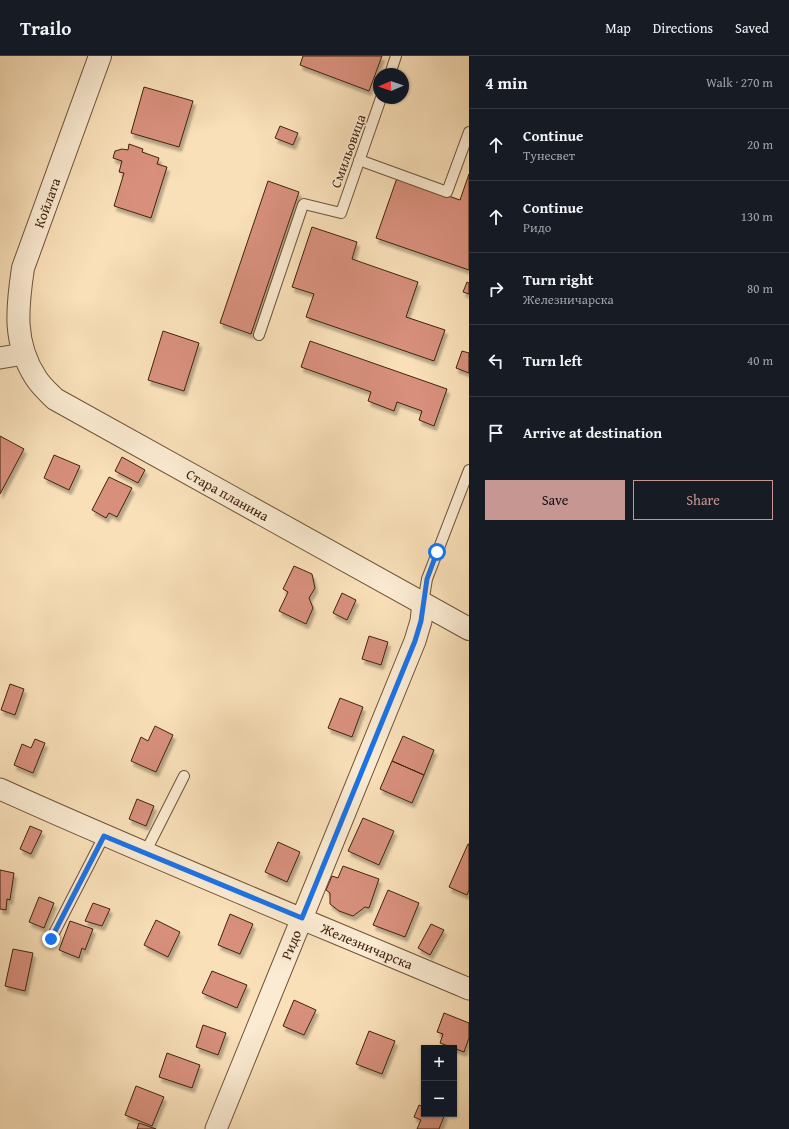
<!DOCTYPE html>
<html lang="en">
<head>
<meta charset="utf-8">
<style>
	body { margin:0; font-family:"Gentium Book Plus",serif; background:#242831; color:#f1f3f6 }
	.controls { position:absolute; right:12px; bottom:12px; display:grid; overflow:hidden; border-radius:0px; box-shadow:0 1px 3px #0004 }
	.controls button { width:36px; height:36px; display:grid; place-items:center; padding:0; border:0; border-bottom:1px solid #363941; background:#171b24; color:#f1f3f6; font:20px sans-serif }
	.compass { position:absolute; left:373px; top:12px; width:36px; height:36px; border-radius:50%; background:#171b24; box-shadow:0 1px 3px #0004; rotate:268deg }
	.stop { position:absolute; width:12px; height:12px; margin:-9px; border:3px solid #1a73e8; border-radius:50%; background:#fff }
	.stop.end { background:#1a73e8; border-color:#fff; box-shadow:0 1px 4px #0008 }
	.list { margin:0; padding:0; list-style:none }
	h2 { display:flex; justify-content:space-between; align-items:center; height:52px; margin:0; padding:0 16px; font-size:17px }
	h2 small { font-size:13px; font-weight:400; color:#9ea1a6 }
	.list li { display:grid; grid-template-columns:26px 1fr auto; gap:12px; align-items:center; box-sizing:border-box; height:72px; padding:0 16px; border-top:1px solid #363941 }
	.list b { display:block; font-size:15px; white-space:nowrap }
	.list p { margin:0; font-size:13px; white-space:nowrap; color:#9ea1a6 }
	.list em { font-size:13px; font-style:normal; color:#9ea1a6 }
	.actions { display:flex; gap:8px; padding:12px 16px }
	.actions a { flex:1; padding:9px 0; border:1px solid #c59692; border-radius:0px; text-align:center; font-size:14px; color:#c59692 }
	.actions .main { background:#c59692; color:#111 }
	.icon { flex:none; width:22px; height:22px; fill:none; stroke:currentColor; stroke-width:2; stroke-linecap:round; stroke-linejoin:round }
	.map { position:relative; flex:none; width:469px; height:1073px; overflow:hidden }
	header { display:flex; align-items:center; gap:24px; box-sizing:border-box; height:56px; padding:0 20px; background:#171b24; border-bottom:1px solid #363941 }
	header strong { font-size:19px }
	nav { display:flex; gap:22px; margin-inline-start:auto; font-size:14px }
	main { display:flex }
	aside { flex:1; background:#171b24 }
	.map>svg:first-child { display:block }
	.building { fill:#d8907d; stroke:#40230e; filter:url(#shadow) }
	.lines { fill:none; stroke-linecap:round; stroke-linejoin:round }
	.service-casing { stroke:#6e5239; stroke-width:12 }
	.minor-casing { stroke:#6e5239; stroke-width:23 }
	.tertiary-casing { stroke:#6e5239; stroke-width:24 }
	.service { stroke:#fbebd2; stroke-width:10 }
	.minor { stroke:#fbebd2; stroke-width:21 }
	.tertiary { stroke:#fbebd2; stroke-width:22 }
	.route { stroke:#1a73e8; stroke-width:5 }
	.labels { text-anchor:middle; stroke-width:3; stroke-linejoin:round; paint-order:stroke }
	.street-label { font-size:14px; fill:#40230e; stroke:#fbebd2 }
</style>
</head>
<body>
<header>
<strong>Trailo</strong>
<nav><a>Map</a><a>Directions</a><a>Saved</a></nav>
</header>
<main>
<div class="map">
<svg width="469" height="1073" viewBox="0 0 469 1073">
	<defs>
		<filter id="shadow"><feDropShadow dx="2.5" dy="4.5" stdDeviation="1" flood-color="#0004"/></filter>
	</defs>
	<rect width="100%" height="100%" fill="#f9e0b9"/>
	<filter id="stains"><feTurbulence type="fractalNoise" baseFrequency=".005" numOctaves="4"/><feColorMatrix values="0 0 0 0 .2 0 0 0 0 .09 0 0 0 0 .02 0 0 0 .5 -.17"/></filter>
	<radialGradient id="worn" r=".72"><stop offset=".6" stop-color="#630" stop-opacity="0"/><stop offset="1" stop-color="#630" stop-opacity=".3"/></radialGradient>
	<!-- building -->
	<path class="building" d="M303,0H382L369,35L300,9Z
		M144,31L193,45L179,91L131,77Z
		M280,70L298,77L293,89L275,82Z
		M129,88L143,93L142,96L159,102L157,108L167,111L151,162L114,150L124,117L119,116L122,105L113,102L115,95L122,93L128,94Z
		M469,118V214L376,182L397,122L460,144Z
		M268,125L299,136L251,278L220,267Z
		M312,171L357,186L352,203L418,226L406,261L445,274L434,305L306,261L314,238L292,231Z
		M467,226L469,227V238L463,236Z
		M163,275L199,287L184,335L148,324Z
		M310,285L447,333L434,370L419,364L422,355L397,346L394,355L368,345L371,336L301,311Z
		M462,295L469,297V317L456,312Z
		M0,380L24,393L0,438Z
		M54,399L80,410L69,434L44,422Z
		M122,401L145,414L138,427L115,415Z
		M109,421L132,432L117,461L109,457L106,462L92,454Z
		M294,510L312,518L315,532L309,542L313,552L306,568L279,555L288,536L283,533Z
		M342,537L356,544L347,564L333,557Z
		M369,580L388,586L381,609L362,603Z
		M10,628L24,633L15,659L1,654Z
		M340,642L363,651L352,681L328,672Z
		M155,670L173,679L156,716L131,705L141,681L148,685Z
		M403,680L434,694L424,719L392,705Z
		M35,683L45,687L33,717L14,709L22,688L31,692Z
		M392,705L424,719L412,747L380,733Z
		M137,743L154,750L146,770L129,763Z
		M363,762L394,775L379,809L348,795Z
		M30,770L42,775L31,798L20,793Z
		M278,786L300,796L287,826L265,816Z
		M468,788H469V834L467,839L449,831Z
		M343,810L379,823L369,852L365,851L353,860L339,855L330,848V837L326,834L332,820L338,822Z
		M0,814L14,817L10,844L7,843L6,854L0,853Z
		M388,834L419,847L405,881L373,869Z
		M39,841L54,847L44,872L29,866Z
		M93,847L110,853L102,870L85,865Z
		M230,858L253,868L240,898L218,889Z
		M156,864L180,876L168,901L144,889Z
		M70,865L93,873L85,894L82,892L79,902L59,894Z
		M431,868L444,874L430,899L418,892Z
		M13,893L33,897L25,935L5,930Z
		M212,915L247,929L237,952L202,937Z
		M294,944L316,954L304,979L283,970Z
		M444,957L469,967V982L464,996L440,987L443,978L437,976Z
		M203,969L226,977L218,999L196,991Z
		M369,975L395,985L382,1018L356,1008Z
		M167,997L200,1009L192,1032L159,1021Z
		M136,1030L164,1041L152,1070L125,1059Z
		M419,1049L424,1051V1058H445L439,1073H417L421,1064L414,1061Z
		M139,1067L156,1073H137Z"/>
	<g class="lines">
		<defs>
			<path id="service" d="M390,18L396,0
				M359,104L447,136L469,76
				M259,279L303,149L304,148L341,157L381,42
				M423,547L427,523L469,414
				M145,797L184,720
				M51,883L104,780"/>
			<g id="minor">
				<path d="M0,302L24,298"/>
				<path id="s1" d="M0,733C155,803 313,867 469,933"/>
				<path id="s2" d="M216,1073L415,585L421,565L423,547"/>
			</g>
			<g id="tertiary">
				<path id="s3" d="M100,0L23,212C17,252 13,287 36,322C41,330 49,337 55,343L469,573"/>
			</g>
		</defs>
		<!-- service casing -->
		<use href="#service" class="service-casing"/>
		<!-- minor casing -->
		<use href="#minor" class="minor-casing"/>
		<!-- tertiary casing -->
		<use href="#tertiary" class="tertiary-casing"/>
		<!-- service -->
		<use href="#service" class="service"/>
		<!-- minor -->
		<use href="#minor" class="minor"/>
		<!-- tertiary -->
		<use href="#tertiary" class="tertiary"/>
	</g>
	<g class="lines">
		<!-- route -->
		<path class="route" d="M51,883L104,780L302,862L415,585L421,565L427,523L437,496"/>
	</g>
	<g class="labels">
		<!-- street labels -->
		<g class="street-label">
			<text transform="translate(348 95) rotate(-70)" y="5">Смильовица</text>
			<text transform="translate(47 147) rotate(-70)" y="5">Койлата</text>
			<text dy="5" stroke="none"><textPath href="#s3" startOffset="565">Стара планина</textPath></text>
			<text dy="5" stroke="none"><textPath href="#s2" startOffset="199">Ридо</textPath></text>
			<text dy="5" stroke="none"><textPath href="#s1" startOffset="399">Железничарска</textPath></text>
		</g>
	</g>
	<rect width="100%" height="100%" filter="url(#stains)"/>
	<rect width="100%" height="100%" fill="url(#worn)"/>
</svg>
<div class="controls">
<button>+</button>
<button>−</button>
</div>
<svg class="compass" viewBox="-18 -18 36 36"><path d="M0-13l5 13h-10z" fill="#e53935"/><path d="M0 13l5-13h-10z" fill="#9ea1a6"/></svg>
<div class="stop" style="left:437px;top:496px"></div>
<div class="stop end" style="left:51px;top:883px"></div>
</div>
<aside>
<h2>4 min<small>Walk · 270 m</small></h2>
<ul class="list">
<li><svg class="icon" aria-label="ahead" viewBox="0 0 24 24"><path d="M12 20V5M6 11l6-6 6 6"/></svg><div><b>Continue</b><p>Тунесвет</p></div><em>20 m</em></li>
<li><svg class="icon" aria-label="ahead" viewBox="0 0 24 24"><path d="M12 20V5M6 11l6-6 6 6"/></svg><div><b>Continue</b><p>Ридо</p></div><em>130 m</em></li>
<li><svg class="icon" aria-label="right" viewBox="0 0 24 24"><path d="M7 20v-9h11M14 6l5 5-5 5"/></svg><div><b>Turn right</b><p>Железничарска</p></div><em>80 m</em></li>
<li><svg class="icon" aria-label="left" viewBox="0 0 24 24"><path d="M17 20v-9H6M10 6l-5 5 5 5"/></svg><div><b>Turn left</b></div><em>40 m</em></li>
<li><svg class="icon" aria-label="arrive" viewBox="0 0 24 24"><path d="M6 21V4h12l-3 4 3 4H6"/></svg><div><b>Arrive at destination</b></div></li>
</ul>
<div class="actions"><a class="main">Save</a><a>Share</a></div>
</aside>
</main>
</body>
</html>
